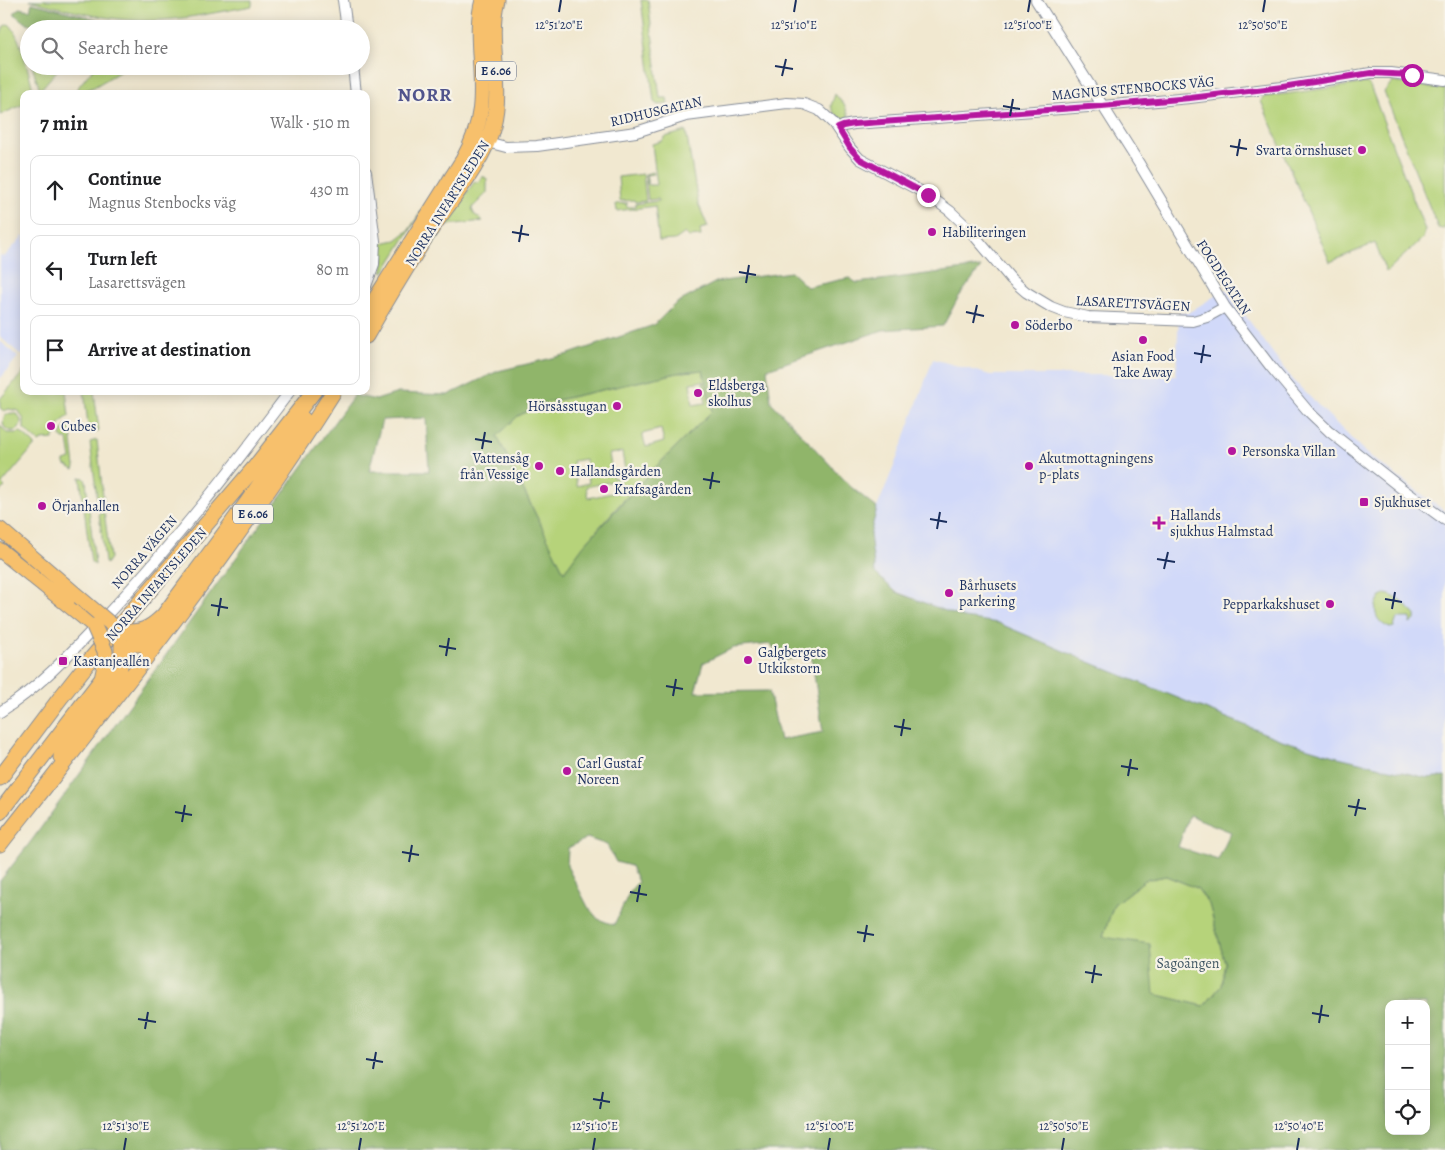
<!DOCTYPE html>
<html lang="en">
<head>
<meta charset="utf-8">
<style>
	body { margin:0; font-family:Alegreya,serif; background:#f6f6f6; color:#202124 }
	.controls { position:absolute; right:15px; bottom:15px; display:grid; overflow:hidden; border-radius:10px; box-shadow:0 2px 12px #0003 }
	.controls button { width:45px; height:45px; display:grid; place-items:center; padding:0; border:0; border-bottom:1px solid #e0e0e0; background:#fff; color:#202124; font:25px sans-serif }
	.stop { position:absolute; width:15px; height:15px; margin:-11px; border:4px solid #b5179e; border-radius:50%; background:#fff }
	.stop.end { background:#b5179e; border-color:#fff; box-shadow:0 1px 5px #0008 }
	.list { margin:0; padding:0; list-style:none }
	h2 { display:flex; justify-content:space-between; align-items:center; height:65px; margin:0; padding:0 20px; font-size:21px }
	h2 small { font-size:16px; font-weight:400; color:#757577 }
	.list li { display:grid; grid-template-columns:32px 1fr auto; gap:15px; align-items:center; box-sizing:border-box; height:70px; margin:0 10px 10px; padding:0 10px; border:1px solid #e0e0e0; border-radius:10px }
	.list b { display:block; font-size:19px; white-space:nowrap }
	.list p { margin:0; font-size:16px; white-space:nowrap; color:#757577 }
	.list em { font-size:16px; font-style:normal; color:#757577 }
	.icon { flex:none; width:28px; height:28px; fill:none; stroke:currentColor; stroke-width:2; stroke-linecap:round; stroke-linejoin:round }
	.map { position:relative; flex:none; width:1445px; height:1150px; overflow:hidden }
	.search { position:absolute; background:#fff; box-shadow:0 2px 12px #0003; left:20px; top:20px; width:350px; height:55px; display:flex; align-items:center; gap:12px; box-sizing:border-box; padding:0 18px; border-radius:28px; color:#757577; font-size:19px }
	.panel { position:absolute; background:#fff; box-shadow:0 2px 12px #0003; left:20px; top:90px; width:350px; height:305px; border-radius:10px }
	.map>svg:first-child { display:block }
	.built { fill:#d1d9f9 }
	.green { fill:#b6d37a; stroke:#68816c; fill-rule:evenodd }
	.forest { fill:#90b56a; stroke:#567264; fill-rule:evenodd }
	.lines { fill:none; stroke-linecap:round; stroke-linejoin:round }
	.minor-casing { stroke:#868c97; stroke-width:12 }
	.major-casing { stroke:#868c97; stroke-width:16 }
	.highway-casing { stroke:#868c97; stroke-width:17 }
	.minor { stroke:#fff; stroke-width:10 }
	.major { stroke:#f7c06c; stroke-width:14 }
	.highway { stroke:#f7c06c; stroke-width:15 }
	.major-bridge-casing { stroke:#868c97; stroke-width:16; stroke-linecap:butt }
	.highway-bridge-casing { stroke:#868c97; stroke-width:17; stroke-linecap:butt }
	.major-bridge { stroke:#f7c06c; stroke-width:14 }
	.highway-bridge { stroke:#f7c06c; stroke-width:15 }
	.route { stroke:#b5179e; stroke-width:6 }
	.ticks { fill:none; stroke:#1b2f5e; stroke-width:2 }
	.poi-dot { fill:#b5179e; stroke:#f7f3e8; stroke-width:2 }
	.labels { text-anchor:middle; stroke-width:4.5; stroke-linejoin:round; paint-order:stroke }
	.shield { fill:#f7f3e8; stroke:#5d6a87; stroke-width:1 }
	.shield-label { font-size:12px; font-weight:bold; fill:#1b2f5e }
	.street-label { font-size:14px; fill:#1b2f5e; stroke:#f7f3e8 }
	.poi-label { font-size:14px; fill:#1b2f5e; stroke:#f7f3e8; text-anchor:start }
	.park-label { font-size:14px; fill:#425865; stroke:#f7f3e8 }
	.district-label { font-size:19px; font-weight:bold; letter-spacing:1px; fill:#50548c; stroke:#f7f3e8 }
	.ticks-label { font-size:12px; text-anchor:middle; fill:#1b2f5e; stroke:#f7f3e8; stroke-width:4.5; stroke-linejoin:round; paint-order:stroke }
</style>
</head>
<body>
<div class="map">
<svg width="1445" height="1150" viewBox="0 0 1445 1150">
	<rect width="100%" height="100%" fill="#f7f3e8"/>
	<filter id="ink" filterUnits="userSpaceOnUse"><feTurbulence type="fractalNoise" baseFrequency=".02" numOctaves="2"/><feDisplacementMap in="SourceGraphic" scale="10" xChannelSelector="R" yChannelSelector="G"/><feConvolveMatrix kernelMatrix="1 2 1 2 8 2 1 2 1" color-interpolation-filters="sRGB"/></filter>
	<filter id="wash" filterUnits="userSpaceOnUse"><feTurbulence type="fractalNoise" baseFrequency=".0096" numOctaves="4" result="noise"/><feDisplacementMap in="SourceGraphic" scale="20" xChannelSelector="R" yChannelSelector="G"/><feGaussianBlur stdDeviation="1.12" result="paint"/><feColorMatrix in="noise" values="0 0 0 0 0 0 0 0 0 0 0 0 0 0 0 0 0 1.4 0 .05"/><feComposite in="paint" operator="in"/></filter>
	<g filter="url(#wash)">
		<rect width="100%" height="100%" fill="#f1e8d0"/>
		<!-- built -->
		<path class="built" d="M24,235V353L21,355L0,337V255L4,257Z
			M1226,289L1286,371L1295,382L1367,454L1445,511V776L1428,778L1338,757L1279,739L1094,664L998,623L964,618L896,591L875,573L870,535L877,508L896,461L933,359L990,375H1176L1179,312L1188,313Z
			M0,341L18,357L0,379Z"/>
		<!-- green -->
		<path class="green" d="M30,0H252V6C223,11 192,18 162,20C117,23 73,12 30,0Z
			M641,0H648L660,98H667L668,104L658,105L654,102Z
			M9,24C20,33 30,78 34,94H24V104L0,115V37L4,26Z
			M32,66H61L40,90Z
			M95,66H129L94,87L77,94L76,90Z
			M1392,82L1445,89V228L1443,229L1438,228L1384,92Z
			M1367,83L1370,86L1425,230L1423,238L1386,272L1375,243L1330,262L1261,101L1263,97Z
			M835,94L845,106L850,120C840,119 834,116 831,106Z
			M686,131L698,203L708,227L700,229L701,236L689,237L685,233L675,240L659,241L655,206L617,211L616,204L628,203L626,204L627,207H635V204L659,201L658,199L648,200L645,174L653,172L654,174L646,175L648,185H657L652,144L662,141L665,137Z
			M447,171L384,272L382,271L384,260L382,243L396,240L409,230Z
			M643,174L646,201L635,202L634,200L620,201L618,177Z
			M482,177H485L487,180V193L472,208L474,214L483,221L447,225L418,264L413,267L475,181L478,183Z
			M703,370L712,411C661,462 606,513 564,572L497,436L518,416L544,403L682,372ZM703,381L706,403L693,405L690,383ZM661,429L664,442L646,447L642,434ZM622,452L626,476L613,478L609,454ZM585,459L589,483L577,486L573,461ZM619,480L622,491L588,498L586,487Z
			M24,371V391H66L69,416L61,422L53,439L42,440L39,442L24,429V420L19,411L9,409L4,411L0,408V399Z
			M84,391H94L99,431L89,433Z
			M3 422a9 9 0 1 1 18 0a9 9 0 1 1-18 0Z
			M70,424L75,467L74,470L64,464V461L71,459L68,439H63L61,436L65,427Z
			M0,425L7,433H17L21,432L35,445L2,484L5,487L0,492Z
			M97,440L104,506L102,509L98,506L90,442Z
			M80,477L84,478L86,481L95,565L91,562Z
			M99,513H104L105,518L110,558L106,564L105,562Z
			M1384,594C1395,594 1406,606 1415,614V620L1410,624L1411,618H1397L1394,627L1390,628C1374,622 1370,605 1384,594Z
			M1166,876L1197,888L1209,904L1225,963L1221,986L1204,1006L1154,994L1103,937L1114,904L1145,880Z"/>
		<!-- forest -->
		<path class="forest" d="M32,3L96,19L102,22L104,25L102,29C77,29 30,35 14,13L19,8L30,10Z
			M981,267L958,298L943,326L883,330L767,369L771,402L851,487L877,508L870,535L875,573L896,592L964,618L998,623L1094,664L1279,739L1338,757L1428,778L1445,776V1150H0V881L32,840L354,395L376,400L398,393L448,395L498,371L569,354L654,325L675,304L716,282L791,272L807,287L849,278L857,283ZM703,370L712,411L644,479L583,546L564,572L497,436L518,416L544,403L682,372ZM426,418L429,471H369L382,420ZM771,644L782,661L811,655L823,732L780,740L769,691L695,692L703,663L733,648ZM1189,815L1231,832L1218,860L1178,847ZM587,838L607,845L616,862L631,866L638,882L630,891L614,925L598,919L588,907L567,866L568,848ZM1166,876L1197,888L1209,904L1225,963L1221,986L1204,1006L1154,994L1150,944L1103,937L1114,904L1145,880ZM1389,1004H1426V1131H1389Z"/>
	</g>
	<g filter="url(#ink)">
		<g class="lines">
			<defs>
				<path id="minor" d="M343,0L347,29
					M1036,0L1140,165L1225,307L1271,367L1308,411L1329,431L1401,488L1445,520
					M353,66L356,94
					M838,129L843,126L854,124L1102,106L1190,98L1282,87L1371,73H1391L1445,80
					M483,138L487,142L506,147L537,146L636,132L686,116L787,103L804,104L819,110L833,123L850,148L860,159L928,195L950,211L967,227L1011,279L1026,292L1051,307L1064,312L1088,317L1193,321L1207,317L1225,307
					M366,172L375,241L374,264L366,286
					M0,712C38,688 68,656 99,623C168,551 230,471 290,391"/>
				<path id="major" d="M0,529L79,597
					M0,550L94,626"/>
				<path id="highway" d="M366,314L463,160C484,123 483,96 480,54C479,36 478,18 483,0
					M366,336C386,301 407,266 429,232C450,201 485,160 493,125C504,83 486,41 497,0
					M129,632C145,632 154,625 164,615C212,550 261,487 303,419
					M61,757L69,739L118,675L122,658V644H143L160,636
					M0,778L61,697L91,659L255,467L314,391
					M0,812L102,679L106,661
					M0,844C116,697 234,550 334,391"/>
			</defs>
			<!-- minor casing -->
			<use href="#minor" class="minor-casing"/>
			<!-- major casing -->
			<use href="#major" class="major-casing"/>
			<!-- highway casing -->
			<use href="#highway" class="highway-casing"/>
			<!-- minor -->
			<use href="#minor" class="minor"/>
			<!-- major -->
			<use href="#major" class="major"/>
			<!-- highway -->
			<use href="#highway" class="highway"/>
			<defs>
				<path id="major-bridge" d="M79,597L112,625L121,641"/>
				<path id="highway-bridge" d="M112,625L120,630L129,632
					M94,626L105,651L106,661"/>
			</defs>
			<!-- major-bridge casing -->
			<use href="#major-bridge" class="major-bridge-casing"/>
			<!-- highway-bridge casing -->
			<use href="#highway-bridge" class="highway-bridge-casing"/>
			<!-- major-bridge -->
			<use href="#major-bridge" class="major-bridge"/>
			<!-- highway-bridge -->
			<use href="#highway-bridge" class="highway-bridge"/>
		</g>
	</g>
	<g class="lines" filter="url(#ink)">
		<!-- route -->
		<path class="route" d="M928,195L860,159L850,148L838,128L843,126L854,124L1102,106L1190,98L1282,87L1371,73L1412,75"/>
	</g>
	<!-- ticks -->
	<path class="ticks" d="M559,12L561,0M794,12L796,0M1028,12L1030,0M1263,12L1265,0M775,66L793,69M782,76L786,59M1003,106L1020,109M1010,116L1013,99M1230,146L1247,149M1237,156L1240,139M512,232L529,235M519,242L522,225M739,272L756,275M746,283L749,265M966,312L984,316M973,323L977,305M1194,353L1211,356M1201,363L1204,345M475,439L492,442M482,449L485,432M703,479L720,482M710,489L713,472M930,519L947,522M937,529L940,512M1157,559L1175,562M1164,569L1168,552M1385,599L1402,602M211,605L228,608M1392,609L1395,592M218,616L221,598M439,646L456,649M446,656L449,638M666,686L683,689M673,696L676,679M894,726L911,729M901,736L904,719M1121,766L1138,769M1128,776L1131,759M1348,806L1366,809M175,812L192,815M1355,816L1359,799M182,822L185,805M402,852L419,855M409,862L412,845M630,892L647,895M637,902L640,885M857,932L874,935M864,942L867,925M1085,972L1102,975M1092,983L1095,965M1312,1013L1329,1016M138,1019L156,1022M1319,1023L1322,1005M145,1029L148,1012M366,1059L383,1062M373,1069L376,1052M593,1099L610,1102M600,1109L603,1092M124,1150L126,1138M359,1150L361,1138M593,1150L595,1138M828,1150L830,1138M1062,1150L1064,1138M1297,1150L1299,1138"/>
	<!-- markers -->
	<g class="poi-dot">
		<circle cx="1362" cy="150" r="5"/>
		<circle cx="932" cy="232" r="5"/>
		<circle cx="1015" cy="325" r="5"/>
		<circle cx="1143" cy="340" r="5"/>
		<circle cx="698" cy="393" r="5"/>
		<circle cx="617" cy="406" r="5"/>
		<circle cx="51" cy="426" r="5"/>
		<circle cx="1232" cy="451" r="5"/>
		<circle cx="539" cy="466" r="5"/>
		<circle cx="1029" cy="466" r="5"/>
		<circle cx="560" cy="471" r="5"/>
		<circle cx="604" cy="489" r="5"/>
		<rect x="1359" y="497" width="10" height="10" rx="2.5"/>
		<circle cx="42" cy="506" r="5"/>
		<path d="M1156.5 515.5h5v5h5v5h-5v5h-5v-5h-5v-5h5z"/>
		<circle cx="949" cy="593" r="5"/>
		<circle cx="1330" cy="604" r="5"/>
		<circle cx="748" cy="660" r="5"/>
		<rect x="58" y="656" width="10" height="10" rx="2.5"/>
		<circle cx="567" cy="771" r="5"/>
	</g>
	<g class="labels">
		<!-- shield labels -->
		<g class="shield">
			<rect x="476" y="61.5" width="40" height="19" rx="4"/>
			<rect x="233" y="504.5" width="40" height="19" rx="4"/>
		</g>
		<g class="shield-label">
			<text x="496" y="75">E 6.06</text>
			<text x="253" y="518">E 6.06</text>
		</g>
		<!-- street labels -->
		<g class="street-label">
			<text transform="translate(1133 88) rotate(-5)" y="5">MAGNUS STENBOCKS VÄG</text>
			<text transform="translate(656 111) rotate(-13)" y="5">RIDHUSGATAN</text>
			<text transform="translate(447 203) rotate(-58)" y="5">NORRA INFARTSLEDEN</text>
			<text transform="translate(1224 277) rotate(57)" y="5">FOGDEGATAN</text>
			<text transform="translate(1133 303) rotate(3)" y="5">LASARETTSVÄGEN</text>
			<text transform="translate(144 552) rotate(-49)" y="5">NORRA VÄGEN</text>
			<text transform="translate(156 584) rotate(-49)" y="5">NORRA INFARTSLEDEN</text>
		</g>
		<!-- poi labels -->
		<g class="poi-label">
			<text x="1352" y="155" text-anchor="end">Svarta örnshuset</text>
			<text x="942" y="237">Habiliteringen</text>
			<text x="1025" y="330">Söderbo</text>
			<text x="1143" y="361" text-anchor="middle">Asian Food<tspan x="1143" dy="16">Take Away</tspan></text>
			<text x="708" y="390">Eldsberga<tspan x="708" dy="16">skolhus</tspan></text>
			<text x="607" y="411" text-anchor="end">Hörsåsstugan</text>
			<text x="61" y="431">Cubes</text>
			<text x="1242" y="456">Personska Villan</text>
			<text x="529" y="463" text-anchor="end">Vattensåg<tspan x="529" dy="16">från Vessige</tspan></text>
			<text x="1039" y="463">Akutmottagningens<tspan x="1039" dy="16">p-plats</tspan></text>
			<text x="570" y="476">Hallandsgården</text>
			<text x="614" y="494">Krafsagården</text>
			<text x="1374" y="507">Sjukhuset</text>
			<text x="52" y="511">Örjanhallen</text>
			<text x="1170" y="520">Hallands<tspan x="1170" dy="16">sjukhus Halmstad</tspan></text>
			<text x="959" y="590">Bårhusets<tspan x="959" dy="16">parkering</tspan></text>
			<text x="1320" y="609" text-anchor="end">Pepparkakshuset</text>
			<text x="758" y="657">Galgbergets<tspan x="758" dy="16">Utkikstorn</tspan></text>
			<text x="73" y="666">Kastanjeallén</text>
			<text x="577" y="768">Carl Gustaf<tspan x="577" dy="16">Noreen</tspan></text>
		</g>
		<!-- park labels -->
		<g class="park-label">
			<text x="1188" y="968">Sagoängen</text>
		</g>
		<!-- district labels -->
		<g class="district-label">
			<text x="425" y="101">NORR</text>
		</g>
	</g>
	<g class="ticks-label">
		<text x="559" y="29">12°51'20"E</text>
		<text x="794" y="29">12°51'10"E</text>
		<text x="1028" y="29">12°51'00"E</text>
		<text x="1263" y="29">12°50'50"E</text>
		<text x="126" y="1130">12°51'30"E</text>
		<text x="361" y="1130">12°51'20"E</text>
		<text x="595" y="1130">12°51'10"E</text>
		<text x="830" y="1130">12°51'00"E</text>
		<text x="1064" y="1130">12°50'50"E</text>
		<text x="1299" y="1130">12°50'40"E</text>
	</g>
</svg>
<div class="controls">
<button>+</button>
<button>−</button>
<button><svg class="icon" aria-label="locate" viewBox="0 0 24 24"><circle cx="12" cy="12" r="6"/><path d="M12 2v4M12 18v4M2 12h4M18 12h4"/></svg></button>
</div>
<div class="stop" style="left:1412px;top:75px"></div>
<div class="stop end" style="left:928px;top:195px"></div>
<div class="search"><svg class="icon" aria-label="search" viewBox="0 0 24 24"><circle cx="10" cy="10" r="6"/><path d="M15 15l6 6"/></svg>Search here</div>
<section class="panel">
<h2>7 min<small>Walk · 510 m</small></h2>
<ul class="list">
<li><svg class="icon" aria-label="ahead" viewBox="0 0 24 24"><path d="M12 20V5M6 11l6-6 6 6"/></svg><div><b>Continue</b><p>Magnus Stenbocks väg</p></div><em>430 m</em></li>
<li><svg class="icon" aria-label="left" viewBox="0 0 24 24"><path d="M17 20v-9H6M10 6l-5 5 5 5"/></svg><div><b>Turn left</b><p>Lasarettsvägen</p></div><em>80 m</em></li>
<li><svg class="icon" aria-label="arrive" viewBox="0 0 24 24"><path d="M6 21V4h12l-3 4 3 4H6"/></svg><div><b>Arrive at destination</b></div></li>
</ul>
</section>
</div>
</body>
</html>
